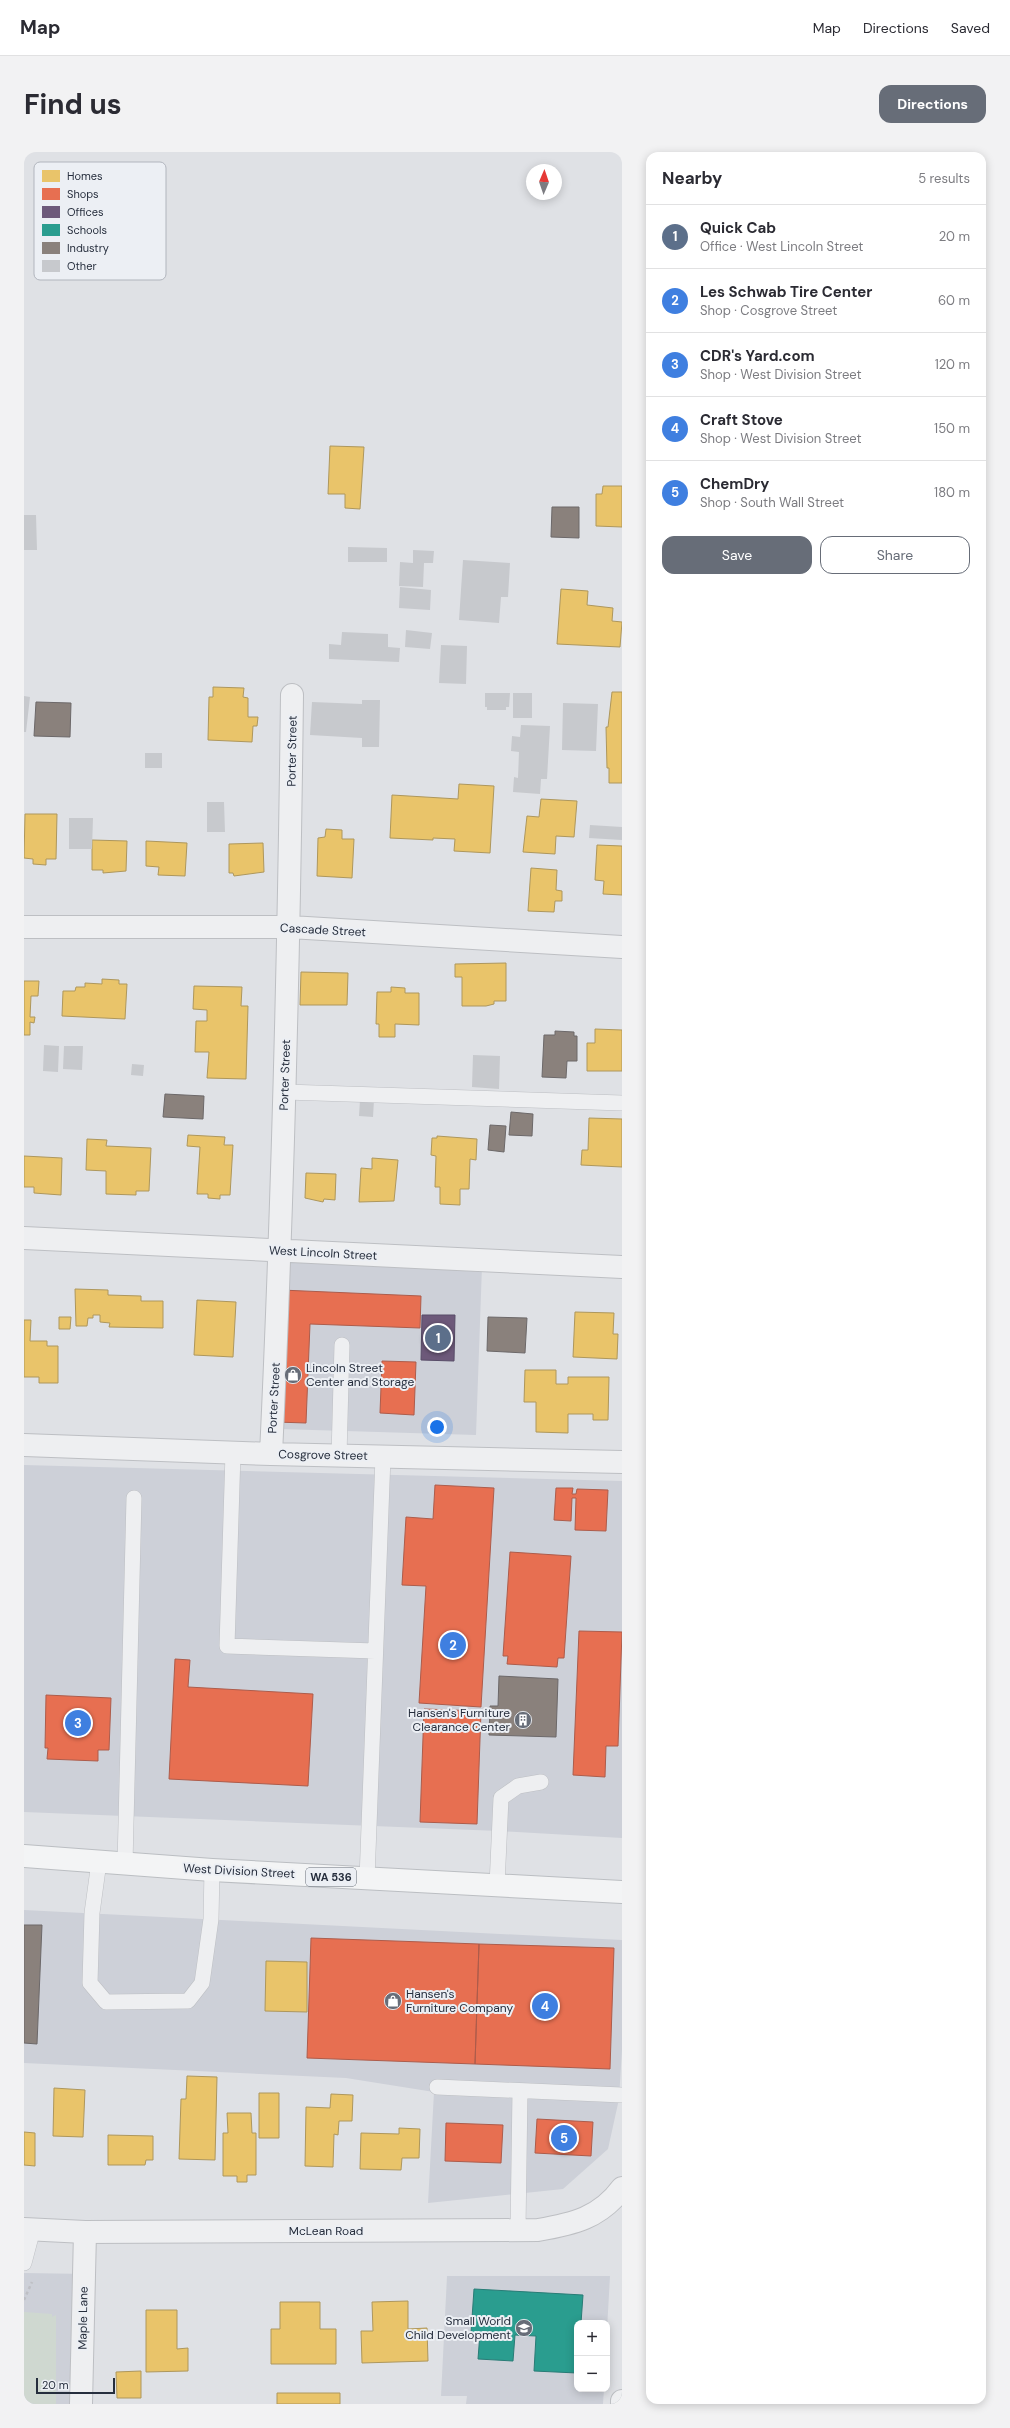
<!DOCTYPE html>
<html lang="en">
<head>
<meta charset="utf-8">
<style>
	body { margin:0; font-family:"DM Sans",sans-serif; background:#f2f2f3; color:#2b2b33 }
	.controls { position:absolute; right:12px; bottom:12px; display:grid; overflow:hidden; border-radius:8px; box-shadow:0 2px 10px #0003 }
	.controls button { width:36px; height:36px; display:grid; place-items:center; padding:0; border:0; border-bottom:1px solid #e1e1e2; background:#fff; color:#2b2b33; font:20px sans-serif }
	.compass { position:absolute; left:502px; top:12px; width:36px; height:36px; border-radius:50%; background:#fff; box-shadow:0 2px 10px #0003; rotate:2deg }
	.scale { position:absolute; left:12px; bottom:10px; width:79px; box-sizing:border-box; padding-left:4px; border:2px solid #262e3d; border-top:0; font-size:11px; line-height:14px; white-space:nowrap; color:#262e3d; -webkit-text-stroke:3px #eceff4; paint-order:stroke }
	.you { position:absolute; left:413px; top:1275px; width:14px; height:14px; margin:-10px; border:3px solid #fff; border-radius:50%; background:#1a73e8; box-shadow:0 0 0 6px #1a73e833 }
	.badge { display:grid; place-items:center; width:26px; height:26px; border-radius:50%; background:#676d78; color:#fff; font-size:13px; font-weight:700 }
	.pin { position:absolute; translate:-50% -50%; border:2px solid #fff; box-shadow:0 1px 4px #0006 }
	.list { margin:0; padding:0; list-style:none }
	h2 { display:flex; justify-content:space-between; align-items:center; height:52px; margin:0; padding:0 16px; font-size:17px }
	h2 small { font-size:13px; font-weight:400; color:#7c7c81 }
	.list li { display:grid; grid-template-columns:26px 1fr auto; gap:12px; align-items:center; box-sizing:border-box; height:64px; padding:0 16px; border-top:1px solid #e1e1e2 }
	.list b { display:block; font-size:15px; white-space:nowrap }
	.list p { margin:0; font-size:13px; white-space:nowrap; color:#7c7c81 }
	.list em { font-size:13px; font-style:normal; color:#7c7c81 }
	.actions { display:flex; gap:8px; padding:12px 16px }
	.actions a { flex:1; padding:9px 0; border:1px solid #676d78; border-radius:12px; text-align:center; font-size:14px; color:#676d78 }
	.actions .main { background:#676d78; color:#fff }
	.map { position:relative; flex:none; width:598px; height:2252px; overflow:hidden; border-radius:12px }
	header { display:flex; align-items:center; gap:24px; box-sizing:border-box; height:56px; padding:0 20px; background:#fff; border-bottom:1px solid #e1e1e2 }
	header strong { font-size:19px }
	nav { display:flex; gap:22px; margin-inline-start:auto; font-size:14px }
	.intro { display:flex; align-items:center; justify-content:space-between; box-sizing:border-box; height:96px; padding:0 24px }
	h1 { margin:0; font-size:28px }
	.button { padding:10px 18px; border-radius:12px; background:#676d78; color:#fff; font-size:14px; font-weight:700 }
	main { display:flex; gap:24px; padding:0 24px }
	aside { flex:1; background:#fff; border-radius:12px; box-shadow:0 2px 10px #0003 }
	.map>svg:first-child { display:block }
	.built { fill:#cdd0d8 }
	.green { fill:#cfd8d0 }
	.homes { fill:#e9c46a; stroke:#ae975c }
	.shops { fill:#e76f51; stroke:#ad5c4b }
	.offices { fill:#6d597a; stroke:#584c68 }
	.schools { fill:#2a9d8f; stroke:#297c76 }
	.industry { fill:#8a817c; stroke:#6c6869 }
	.building { fill:#c7c9cd }
	.lines { fill:none; stroke-linecap:round; stroke-linejoin:round }
	.service-casing { stroke:#bdbfc3; stroke-width:16 }
	.minor-casing { stroke:#bdbfc3; stroke-width:24 }
	.tertiary-casing { stroke:#bdbfc3; stroke-width:24 }
	.primary-casing { stroke:#bbbec2; stroke-width:24 }
	.path { stroke:#bebfc4; stroke-width:2.5; stroke-dasharray:3 3; stroke-linecap:butt }
	.service { stroke:#eeeff1; stroke-width:15 }
	.minor { stroke:#eeeff1; stroke-width:22 }
	.tertiary { stroke:#eeeff1; stroke-width:22 }
	.primary { stroke:#f3f4f5; stroke-width:22 }
	.labels { text-anchor:middle; stroke-width:4; stroke-linejoin:round; paint-order:stroke }
	.shield { fill:#eceff4; stroke:#616874; stroke-width:1 }
	.shield-label { font-size:11px; font-weight:bold; fill:#262e3d }
	.street-label { font-size:12px; fill:#262e3d; stroke:#eceff4 }
	.poi-label { font-size:12px; fill:#262e3d; stroke:#eceff4; text-anchor:start }
	.key { fill:#eceff4; stroke:#b1b5bd; stroke-width:1 }
	.key-label { font-size:11px; fill:#262e3d }
</style>
</head>
<body>
<header>
<strong>Map</strong>
<nav><a>Map</a><a>Directions</a><a>Saved</a></nav>
</header>
<div class="intro"><h1>Find us</h1><a class="button">Directions</a></div>
<main>
<div class="map">
<svg width="598" height="2252" viewBox="0 0 598 2252">
	<rect width="100%" height="100%" fill="#dfe1e5"/>
	<!-- built -->
	<path class="built" d="M261,1109L458,1114L452,1283L256,1277Z
		M0,1313L598,1329V1686L475,1679L0,1660Z
		M0,1758L598,1788V1898L595,1947L584,1997L539,2037L404,2051L410,1940L322,1926L0,1911Z
		M0,2121L64,2122V2252H0Z
		M423,2124H586L583,2178V2171H553V2237H580L579,2252H442L443,2244H417Z"/>
	<!-- green -->
	<path class="green" d="M0,2160L28,2162V2165L32,2163V2252H0Z"/>
	<!-- homes -->
	<path class="homes" d="M306,294L340,295L336,357L321,356V342H304Z
		M579,334H598V375L572,374V342H578Z
		M537,437L564,439L563,453L589,456L588,469L598,470L596,495L533,492Z
		M189,535L220,536L219,545L224,546V565H234L233,574H229L228,590L184,588L185,545H189Z
		M588,540H598V631H585V616H583L582,575H584Z
		M435,632L470,634L466,701L430,699L431,687L409,686V688L366,686L368,643L434,647Z
		M517,647L553,649L550,685L532,684L531,702L499,700L503,664L515,665Z
		M1,662H33L32,707H22V713L9,712V707L0,706Z
		M302,677L318,678V687H330L328,726L293,724L294,686L301,685Z
		M68,688L103,689L102,719L79,721V718H68Z
		M122,689L163,691L161,724L134,723L135,715L122,714Z
		M239,691L240,720L210,724L209,721H205V692Z
		M573,693L598,694V743L579,742L580,729L571,728Z
		M507,716L533,718L532,738L538,739V749H531L530,760L504,759Z
		M482,811V849H470V852L462,854H438V825H431V812Z
		M277,820L324,821L323,853H276Z
		M78,827L95,828V832H103L101,867L38,864L39,839H51L52,835H61V831L78,832Z
		M0,829H15L14,844H7L6,865H11L10,871L6,870V883H0Z
		M170,834L218,835L217,854H224L222,927L183,926L185,900H171L172,869H183V858L169,857Z
		M367,835L381,836V841H395V873L371,872V885H355V872H352L353,840H367Z
		M571,877L598,878V919H563V891H571Z
		M565,966L598,967V1015L557,1013L558,998H564Z
		M164,983L201,985L200,993H209L206,1043H196V1047L184,1046V1042H173L176,995L163,994Z
		M413,984L453,987L452,1008L446,1007L445,1037H436V1053L416,1052V1035H411L412,1004L407,1003L408,986H413Z
		M63,987L83,988L82,994L127,996L125,1039H112V1043L82,1042V1019L62,1018Z
		M0,1004L38,1006L37,1043L10,1041V1035H0Z
		M348,1006L374,1008L370,1049L335,1050L337,1016L348,1017Z
		M282,1021L312,1022L311,1048L300,1047L299,1050L281,1046Z
		M51,1137L84,1138V1143L117,1144V1149H139V1176L85,1175L86,1171L76,1170V1163H69V1166H64L63,1174H52Z
		M173,1148L212,1150L209,1205L170,1203Z
		M551,1160L590,1161L589,1182H594L593,1207L549,1205Z
		M35,1165H47L46,1177H35Z
		M0,1168H7L6,1189H23V1194H34V1231H15V1225H0Z
		M501,1218H532V1232H544V1225H585L584,1268H569V1262H544V1281L512,1280V1250H500Z
		M242,1809L283,1810V1860L241,1859Z
		M163,1924L193,1925L191,2008L155,2007L157,1947H162Z
		M30,1936L61,1938L59,1985L29,1984Z
		M235,1941H255V1986H235Z
		M307,1942L329,1943L328,1969H315L314,1983L310,1982L309,2015L281,2014L282,1955L306,1956Z
		M203,1961H227L228,1981H232V2023H223V2030H213V2024H199V1981H204Z
		M375,1976L396,1977L395,2006H378L377,2018L336,2017L337,1981L375,1982Z
		M0,1980L11,1981V2014L0,2013Z
		M84,1983L129,1984V2008H122L121,2013H84Z
		M384,2149V2177L403,2176L404,2209L338,2211L337,2179H349L348,2150Z
		M256,2150H296V2177H312V2212H247V2177H256Z
		M122,2158H153V2197L164,2196V2219L122,2220Z
		M117,2219V2246H93L92,2220Z
		M253,2241H316V2252H253Z"/>
	<!-- shops -->
	<path class="shops" d="M257,1138L397,1144L396,1176L286,1172L282,1271L252,1270Z
		M358,1209L392,1210L390,1263L356,1261Z
		M411,1333L470,1336L457,1555L395,1551L402,1434L378,1433L382,1365L409,1367Z
		M532,1336H549L548,1342H552L553,1337L584,1338L582,1379L551,1378L552,1346H548L547,1369L530,1368Z
		M486,1400L547,1404L540,1506H534L533,1515L483,1512L484,1504H479Z
		M555,1479L598,1480L594,1594H582L581,1625L549,1623Z
		M151,1507L166,1508L164,1535L289,1542L284,1634L145,1627Z
		M22,1543L87,1546L85,1598H74V1609L23,1607L24,1596H21Z
		M400,1557L457,1559L453,1672L396,1670Z
		M287,1786L455,1792L451,1912L283,1906Z
		M455,1792L590,1796L586,1917L451,1912Z
		M513,1967L569,1970L567,2004L511,2001Z
		M422,1971L479,1973L477,2011L421,2009Z"/>
	<!-- offices -->
	<path class="offices" d="M398,1163H431L430,1209L397,1208Z"/>
	<!-- schools -->
	<path class="schools" d="M450,2137L559,2143L557,2171H553V2221L510,2219L512,2184L491,2183L489,2209L454,2207L456,2181H447Z"/>
	<!-- industry -->
	<path class="industry" d="M528,355H555V386L527,385Z
		M12,550L47,551L46,585L10,584Z
		M531,879L550,880V884H553V909H543L542,926L518,925L520,883H531Z
		M141,942L180,944L179,967L139,965Z
		M487,960L509,962L508,984L485,983Z
		M466,973L482,974L480,1000L464,998Z
		M464,1165L503,1166L501,1201L463,1199Z
		M475,1524L534,1527L532,1585L465,1583L466,1554H474Z
		M0,1773H18L13,1892L0,1891Z"/>
	<!-- building -->
	<path class="building" d="M0,363H12L13,398H0Z
		M324,395L363,396V410H324Z
		M389,398L410,399L409,411H400L399,435L375,434L376,410L389,411Z
		M439,408L486,411L484,445H477L475,471L435,468Z
		M376,435L407,438L406,458L375,456Z
		M382,478L408,481L406,497L381,495Z
		M318,480L364,482V495L376,496L375,510L305,507V492L317,493Z
		M417,493L443,494L442,532L415,531Z
		M461,541H486L485,555H482V558H463V555H461Z
		M489,541H508V566H489Z
		M0,544L6,545L2,580H0Z
		M338,548H356L355,595H338V586L286,583L288,550L338,552Z
		M539,551L574,552L572,599L538,598Z
		M497,573L526,574L523,627H517L516,642L489,640L490,625L494,626L495,600L487,599L488,584L496,585Z
		M121,601H138V616H121Z
		M183,650H200L201,680H183Z
		M45,666H69L68,697H45Z
		M566,673L598,675V688L565,686Z
		M20,893L35,894L34,920L19,919Z
		M40,894H59L58,918L39,917Z
		M449,903L476,904L475,937L448,935Z
		M108,912L120,913L119,924L107,923Z
		M336,948H350L349,965L335,964Z"/>
	<g class="lines">
		<defs>
			<path id="service" d="M261,940L598,951
				M209,1301L203,1494L351,1499
				M315,1304L318,1193
				M75,1710L68,1761L66,1831L82,1850L164,1849L178,1831L187,1767L188,1718
				M101,1712L110,1346
				M343,1727L359,1305
				M473,1733L477,1646L494,1634L517,1630
				M413,1935L598,1943
				M494,2078L496,1939
				M0,2111L9,2077"/>
			<path id="minor" d="M0,775H266L598,795
				M0,1086L598,1115
				M0,1293L247,1302L598,1310
				M247,1302C259,1049 265,796 268,543
				M57,2252L61,2080
				M598,2252V2249"/>
			<path id="tertiary" d="M0,2077L61,2080L514,2078C549,2072 576,2066 598,2036"/>
			<path id="primary" d="M0,1704L188,1718L598,1740"/>
		</defs>
		<!-- service casing -->
		<use href="#service" class="service-casing"/>
		<!-- minor casing -->
		<use href="#minor" class="minor-casing"/>
		<!-- tertiary casing -->
		<use href="#tertiary" class="tertiary-casing"/>
		<!-- primary casing -->
		<use href="#primary" class="primary-casing"/>
		<!-- path -->
		<path class="path" d="M0,2148L8,2130"/>
		<!-- service -->
		<use href="#service" class="service"/>
		<!-- minor -->
		<use href="#minor" class="minor"/>
		<!-- tertiary -->
		<use href="#tertiary" class="tertiary"/>
		<!-- primary -->
		<use href="#primary" class="primary"/>
	</g>
	<!-- icons -->
	<defs>
		<symbol id="shop-disc" viewBox="-11 -11 22 22"><circle r="9.5" fill="#676d78" stroke="#eceff4"/><path d="M-5-2.5h2.3a2.7 3.5 0 0 1 5.4 0H5L5.5 6h-11ZM-1.5-2.5h3a1.5 2.3 0 0 0-3 0Z" fill="#fff"/></symbol>
		<symbol id="building-disc" viewBox="-11 -11 22 22"><circle r="9.5" fill="#676d78" stroke="#eceff4"/><path d="M-4-6H4V6H1V3H-1V6H-4ZM-2.5-4.3h1.7v1.8h-1.7ZM.8-4.3h1.7v1.8H.8ZM-2.5-1h1.7V.8h-1.7ZM.8-1h1.7V.8H.8Z" fill="#fff"/></symbol>
		<symbol id="school-disc" viewBox="-11 -11 22 22"><circle r="9.5" fill="#676d78" stroke="#eceff4"/><path d="M0-5L7-2L0 1L-7-2ZM-4 1L0 2.5L4 1V4Q0 6-4 4Z" fill="#fff"/></symbol>
	</defs>
	<g fill-rule="evenodd">
		<use href="#shop-disc" x="259" y="1213" width="20" height="20"/>
		<use href="#building-disc" x="489" y="1558" width="20" height="20"/>
		<use href="#shop-disc" x="359" y="1839" width="20" height="20"/>
		<use href="#school-disc" x="490" y="2166" width="20" height="20"/>
	</g>
	<g class="labels">
		<!-- shield labels -->
		<rect class="shield" x="282" y="1716" width="50" height="18" rx="3"/>
		<g class="shield-label">
			<text x="307" y="1729">WA 536</text>
		</g>
		<!-- street labels -->
		<g class="street-label">
			<text transform="translate(268 599) rotate(-89)" y="4">Porter Street</text>
			<text transform="translate(299 778) rotate(3)" y="4">Cascade Street</text>
			<text transform="translate(261 923) rotate(-88)" y="4">Porter Street</text>
			<text transform="translate(299 1101) rotate(3)" y="4">West Lincoln Street</text>
			<text transform="translate(250 1246) rotate(-87)" y="4">Porter Street</text>
			<text transform="translate(299 1303) rotate(1)" y="4">Cosgrove Street</text>
			<text transform="translate(215 1719) rotate(3)" y="4">West Division Street</text>
			<text x="302" y="2083">McLean Road</text>
			<text transform="translate(59 2166) rotate(-89)" y="4">Maple Lane</text>
		</g>
		<!-- poi labels -->
		<g class="poi-label">
			<text x="282" y="1220">Lincoln Street<tspan x="282" dy="14">Center and Storage</tspan></text>
			<text x="486" y="1565" text-anchor="end">Hansen's Furniture<tspan x="486" dy="14">Clearance Center</tspan></text>
			<text x="382" y="1846">Hansen's<tspan x="382" dy="14">Furniture Company</tspan></text>
			<text x="487" y="2173" text-anchor="end">Small World<tspan x="487" dy="14">Child Development</tspan></text>
		</g>
	</g>
	<!-- legend -->
	<rect x="10" y="10" width="132" height="118" rx="6" class="key"/>
	<rect x="18" y="18" width="18" height="12" fill="#e9c46a"/>
	<rect x="18" y="36" width="18" height="12" fill="#e76f51"/>
	<rect x="18" y="54" width="18" height="12" fill="#6d597a"/>
	<rect x="18" y="72" width="18" height="12" fill="#2a9d8f"/>
	<rect x="18" y="90" width="18" height="12" fill="#8a817c"/>
	<rect x="18" y="108" width="18" height="12" fill="#c7c9cd"/>
	<g class="key-label">
		<text x="43" y="28">Homes</text>
		<text x="43" y="46">Shops</text>
		<text x="43" y="64">Offices</text>
		<text x="43" y="82">Schools</text>
		<text x="43" y="100">Industry</text>
		<text x="43" y="118">Other</text>
	</g>
</svg>
<div class="controls">
<button>+</button>
<button>−</button>
</div>
<svg class="compass" viewBox="-18 -18 36 36"><path d="M0-13l5 13h-10z" fill="#e53935"/><path d="M0 13l5-13h-10z" fill="#7c7c81"/></svg>
<div class="scale">20 m</div>
<div class="you"></div>
<div class="pin badge" style="left:414px;top:1186px;background:#5c6f8a">1</div>
<div class="pin badge" style="left:429px;top:1493px;background:#3f7fe0">2</div>
<div class="pin badge" style="left:54px;top:1571px;background:#3f7fe0">3</div>
<div class="pin badge" style="left:521px;top:1854px;background:#3f7fe0">4</div>
<div class="pin badge" style="left:540px;top:1986px;background:#3f7fe0">5</div>
</div>
<aside>
<h2>Nearby<small>5 results</small></h2>
<ul class="list">
<li><span class="badge" style="background:#5c6f8a">1</span><div><b>Quick Cab</b><p>Office · West Lincoln Street</p></div><em>20 m</em></li>
<li><span class="badge" style="background:#3f7fe0">2</span><div><b>Les Schwab Tire Center</b><p>Shop · Cosgrove Street</p></div><em>60 m</em></li>
<li><span class="badge" style="background:#3f7fe0">3</span><div><b>CDR's Yard.com</b><p>Shop · West Division Street</p></div><em>120 m</em></li>
<li><span class="badge" style="background:#3f7fe0">4</span><div><b>Craft Stove</b><p>Shop · West Division Street</p></div><em>150 m</em></li>
<li><span class="badge" style="background:#3f7fe0">5</span><div><b>ChemDry</b><p>Shop · South Wall Street</p></div><em>180 m</em></li>
</ul>
<div class="actions"><a class="main">Save</a><a>Share</a></div>
</aside>
</main>
</body>
</html>
